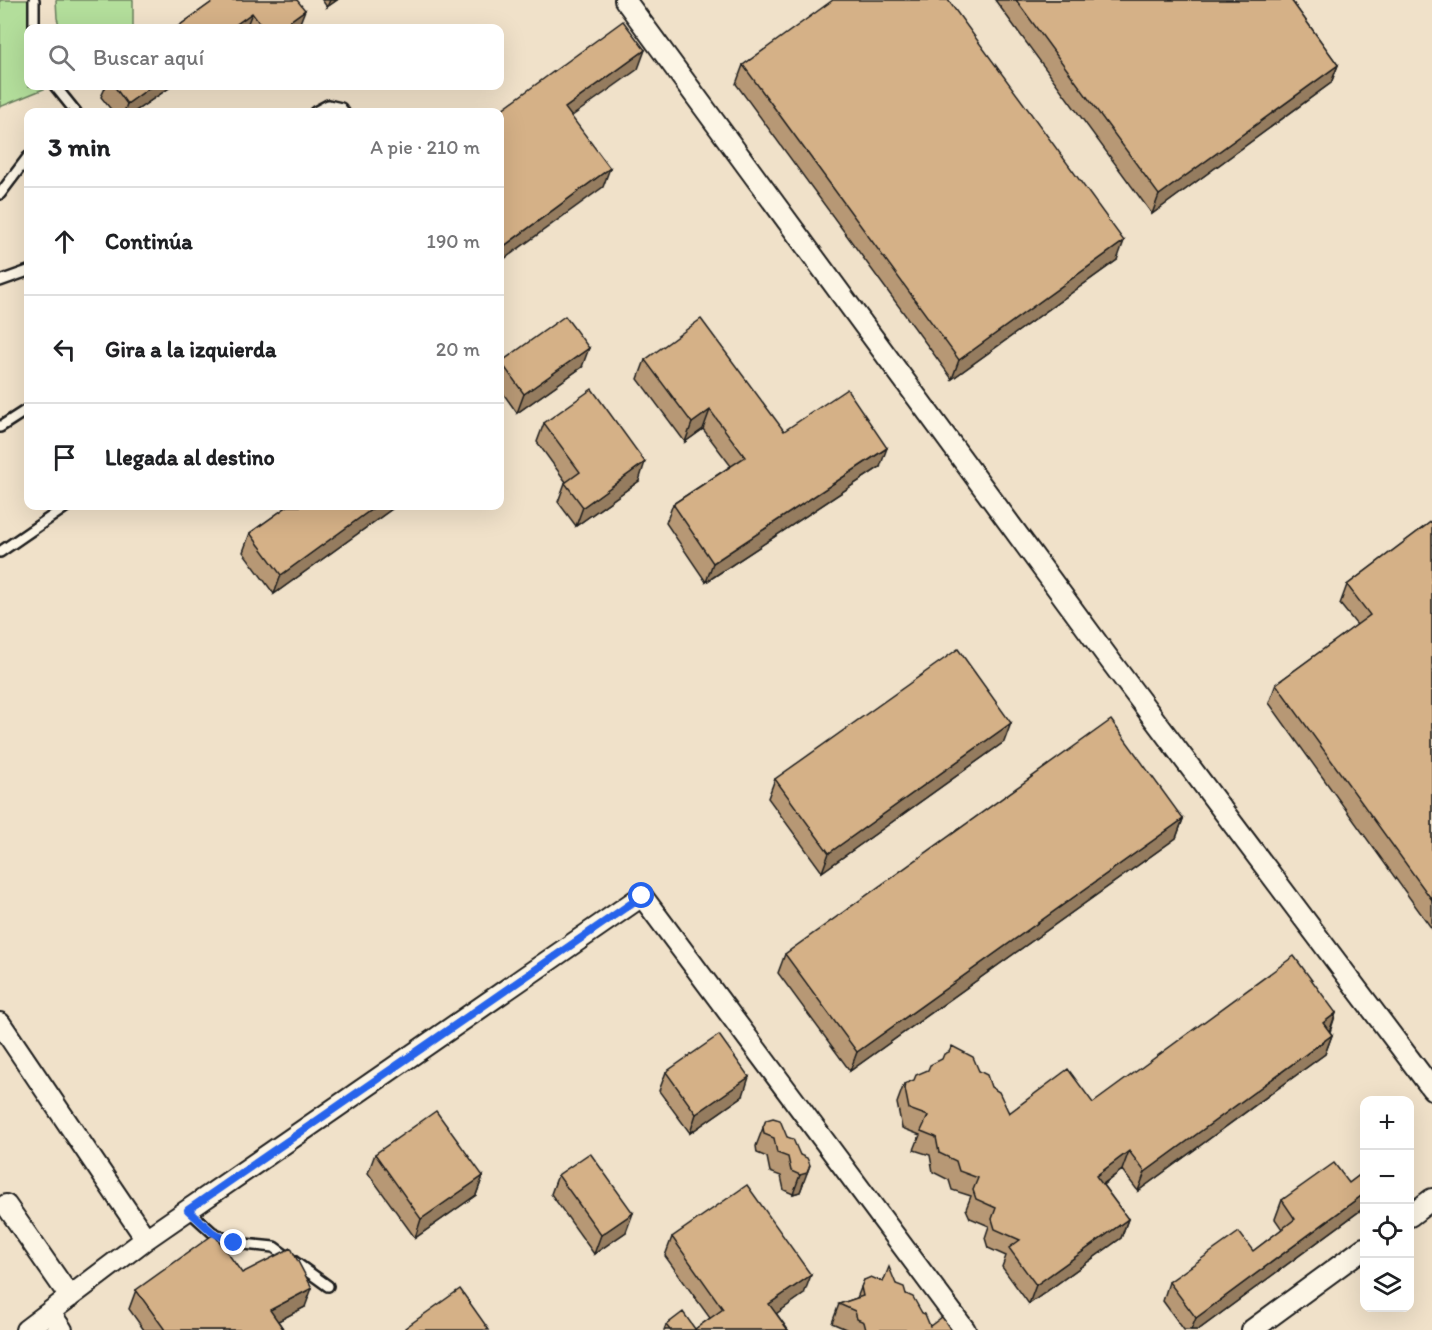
<!DOCTYPE html>
<html lang="es">
<head>
<meta charset="utf-8">
<style>
	body { margin:0; font-family:Itim,sans-serif; background:#f2f2f2; color:#202124 }
	.controls { position:absolute; right:18px; bottom:18px; display:grid; overflow:hidden; border-radius:12px; box-shadow:0 6px 24px #0002 }
	.controls button { width:54px; height:54px; display:grid; place-items:center; padding:0; border:0; border-bottom:2px solid #e0e0e0; background:#fff; color:#202124; font:30px sans-serif }
	.stop { position:absolute; width:18px; height:18px; margin:-14px; border:4px solid #2563eb; border-radius:50%; background:#fff }
	.stop.end { background:#2563eb; border-color:#fff; box-shadow:0 2px 6px #0008 }
	.list { margin:0; padding:0; list-style:none }
	h2 { display:flex; justify-content:space-between; align-items:center; height:78px; margin:0; padding:0 24px; font-size:26px }
	h2 small { font-size:20px; font-weight:400; color:#757577 }
	.list li { display:grid; grid-template-columns:39px 1fr auto; gap:18px; align-items:center; box-sizing:border-box; height:108px; padding:0 24px; border-top:2px solid #e0e0e0 }
	.list b { display:block; font-size:22px; white-space:nowrap }
	.list em { font-size:20px; font-style:normal; color:#757577 }
	.icon { flex:none; width:33px; height:33px; fill:none; stroke:currentColor; stroke-width:2; stroke-linecap:round; stroke-linejoin:round }
	.map { position:relative; flex:none; width:1432px; height:1330px; overflow:hidden }
	.search { position:absolute; background:#fff; box-shadow:0 6px 24px #0002; left:24px; top:24px; width:480px; height:66px; display:flex; align-items:center; gap:15px; box-sizing:border-box; padding:0 21px; border-radius:12px; color:#757577; font-size:22px }
	.panel { position:absolute; background:#fff; box-shadow:0 6px 24px #0002; left:24px; top:108px; width:480px; height:402px; border-radius:12px }
	.map>svg:first-child { display:block }
	.green { fill:#b3de9b; stroke:#687d5c; stroke-width:1.5 }
	.lines { fill:none; stroke-linecap:round; stroke-linejoin:round }
	.lane-casing { stroke:#1c1c1c; stroke-width:14 }
	.street-casing { stroke:#1c1c1c; stroke-width:24 }
	.lane { stroke:#fcf5e5; stroke-width:9 }
	.street { stroke:#fcf5e5; stroke-width:20 }
	.wall { fill:#b79874; stroke:#1c1c1c; stroke-width:1.5 }
	.shaded-wall { fill:#957c5e; stroke:#1c1c1c; stroke-width:1.5 }
	.building { fill:#d5b187; stroke:#1c1c1c; stroke-width:1.5 }
	.route { stroke:#2563eb; stroke-width:8 }
</style>
</head>
<body>
<div class="map">
<svg width="1432" height="1330" viewBox="0 0 1432 1330">
	<rect width="100%" height="100%" fill="#f0e1c9"/>
	<filter id="ink" filterUnits="userSpaceOnUse"><feTurbulence type="fractalNoise" baseFrequency=".0167" numOctaves="2"/><feDisplacementMap in="SourceGraphic" scale="12" xChannelSelector="R" yChannelSelector="G"/><feConvolveMatrix kernelMatrix="1 2 1 2 8 2 1 2 1" color-interpolation-filters="sRGB"/></filter>
	<g filter="url(#ink)">
		<!-- green -->
		<path class="green" d="M0,0H29L30,28H28V86H45L46,88L0,107Z
			M56,0H133V28H60L57,18Z"/>
		<g class="lines">
			<defs>
				<path id="lane" d="M34,0V28
					M55,86L76,112
					M315,112L328,105L341,108L344,112
					M0,194L28,157
					M0,281L28,271
					M0,427L28,409
					M0,552L67,506
					M188,1210L212,1232L234,1243L274,1247L328,1286"/>
				<path id="street" d="M625,0L1112,663L1432,1089
					M0,1023L146,1239
					M6,1205L70,1297
					M1410,1216L1432,1199
					M50,1313L62,1330
					M26,1330L146,1239L642,896L965,1330
					M1252,1330L1364,1248"/>
			</defs>
			<!-- lane casing -->
			<use href="#lane" class="lane-casing"/>
			<!-- street casing -->
			<use href="#street" class="street-casing"/>
			<!-- lane -->
			<use href="#lane" class="lane"/>
			<!-- street -->
			<use href="#street" class="street"/>
		</g>
		<!-- wall -->
		<path class="wall" d="M215,0L298,28H176Z
			M322,0H337L327,7Z
			M995,0H1291L1338,65L1331,83L1152,214Z
			M743,65L1117,260L952,379L736,84Z
			M106,86H172L134,112H113L101,97Z
			M645,360L784,431L880,467L706,582L666,523L673,504L731,466L703,429L685,442L638,379Z
			M501,362L582,367L517,413L500,389V365Z
			M544,423L639,481L576,526L558,502L565,483L566,482L537,442Z
			M288,506H396L274,594L243,552L250,533Z
			M1432,521V929L1269,703L1276,684L1357,625L1340,604L1347,585Z
			M1004,742L822,872L768,798L775,779Z
			M1183,819L1176,838L850,1071L778,973L785,954Z
			M1336,1013L1330,1032L1332,1035L1325,1054L1138,1191L1122,1170L1103,1185L1128,1219L1121,1238L1029,1304L1002,1267L1006,1256L988,1248L985,1238L989,1226L970,1218L966,1209L971,1196L952,1190L949,1180L933,1172L930,1155L914,1150L920,1135L902,1128L897,1103L904,1084L979,1071L1009,1113L1093,1103Z
			M666,1072L743,1096L690,1133L659,1091Z
			M766,1120L787,1137L800,1155L803,1184L800,1192L793,1194L784,1190L781,1176L770,1172L767,1157L757,1153L756,1146Z
			M375,1154L483,1176L476,1195L415,1238L368,1173Z
			M1365,1171V1207L1198,1330H1184L1163,1301L1169,1282L1253,1251L1282,1229L1275,1219L1282,1200L1349,1183Z
			M558,1175L626,1232L594,1254L551,1194Z
			M672,1237L804,1294L776,1313L788,1330H664L666,1325L695,1329L710,1318L665,1256Z
			M242,1273L305,1307L278,1321L284,1330H144L129,1309L136,1290Z
			M864,1280L896,1284L906,1294L922,1313L930,1326L951,1330H848L832,1323L839,1304L857,1298Z"/>
		<!-- shaded-wall -->
		<path class="shaded-wall" d="M330,0H337L327,7Z
			M305,10L298,28H280Z
			M252,13L246,28H231Z
			M645,50L638,69L558,126L565,108Z
			M1338,65L1331,83L1152,214L1159,195Z
			M152,86H172L134,112H124L127,104Z
			M610,168L603,187L500,262V249Z
			M1124,241L1117,260L952,379L959,360Z
			M589,348L582,367L517,413L524,394Z
			M710,410L703,429L685,442L692,423Z
			M887,448L880,467L706,582L713,563Z
			M645,462L639,481L576,526L583,507Z
			M376,506H396L274,594L281,575Z
			M1011,723L1004,742L822,872L829,853Z
			M1183,819L1176,838L850,1071L857,1052Z
			M1336,1013L1329,1032L1323,1023Z
			M1332,1035L1325,1054L1138,1191L1145,1172Z
			M749,1077L743,1096L690,1133L696,1114Z
			M1129,1151L1122,1170L1089,1194L1096,1176Z
			M810,1165L800,1192L793,1194L800,1175Z
			M483,1176L476,1195L415,1238L421,1219Z
			M1365,1193V1207L1198,1330H1191L1196,1318Z
			M633,1213L626,1232L594,1254L601,1235Z
			M1128,1219L1121,1238L1029,1304L1036,1285Z
			M811,1275L804,1294L763,1323L769,1304Z
			M312,1288L305,1307L263,1329L270,1310Z"/>
		<!-- building -->
		<path class="building" d="M215,0H297L305,10L280,28H263L252,13L231,28H176Z
			M833,0H948L1124,241L959,360L743,65Z
			M1016,0H1291L1338,65L1159,195Z
			M623,21L645,50L565,108L610,168L500,249V112H498Z
			M114,86H152L127,104Z
			M565,316L589,348L524,394L501,362Z
			M701,319L784,431L847,389L887,448L713,563L673,504L745,457L710,410L692,423L645,360Z
			M592,389L645,462L583,507L565,483L580,472L544,423Z
			M288,506H376L281,575L250,533Z
			M1432,521V900L1276,684L1370,615L1347,585Z
			M958,649L1011,723L829,853L775,779Z
			M1111,720L1183,819L857,1052L785,954Z
			M1294,956L1336,1013L1323,1023L1332,1035L1145,1172L1129,1151L1096,1176L1128,1219L1036,1285L1009,1248L1020,1240L995,1229L992,1219L996,1208L976,1199L973,1190L978,1178L959,1171L956,1161L939,1153L936,1137L921,1131L928,1116L909,1109L904,1084L914,1080L916,1075L928,1070L930,1065L942,1059L944,1054L949,1052L952,1046L973,1057L979,1071L987,1075L991,1087L999,1092L1009,1113L1068,1069L1093,1103Z
			M719,1035L749,1077L696,1114L666,1072Z
			M436,1111L483,1176L421,1219L375,1154Z
			M773,1118L780,1120L787,1137L793,1139L800,1155L807,1158L810,1165L807,1173L800,1175L791,1171L788,1157L777,1153L774,1138L764,1134L763,1127L766,1120Z
			M590,1153L633,1213L601,1235L558,1175Z
			M1334,1163L1349,1183L1365,1171V1193L1196,1318L1169,1282L1239,1232L1253,1251L1295,1219L1282,1200Z
			M747,1185L811,1275L769,1304L788,1330H670L666,1325L683,1312L695,1329L723,1309L672,1237Z
			M214,1234L242,1273L291,1248L312,1288L270,1310L284,1330H165L136,1290Z
			M889,1267L896,1284L904,1287L906,1294L913,1297L922,1313L925,1314L930,1326L942,1317L951,1330H866L864,1322L857,1319L855,1311L839,1304L863,1296L861,1287L864,1280L871,1277L883,1282Z
			M460,1289L489,1330H406L405,1328Z"/>
	</g>
	<g class="lines" filter="url(#ink)">
		<!-- route -->
		<path class="route" d="M234,1243L212,1232L188,1210L642,896"/>
	</g>
</svg>
<div class="controls">
<button>+</button>
<button>−</button>
<button><svg class="icon" aria-label="locate" viewBox="0 0 24 24"><circle cx="12" cy="12" r="6"/><path d="M12 2v4M12 18v4M2 12h4M18 12h4"/></svg></button>
<button><svg class="icon" aria-label="layers" viewBox="0 0 24 24"><path d="M12 4l9 5-9 5-9-5zM3 14l9 5 9-5"/></svg></button>
</div>
<div class="stop" style="left:642px;top:896px"></div>
<div class="stop end" style="left:234px;top:1243px"></div>
<div class="search"><svg class="icon" aria-label="search" viewBox="0 0 24 24"><circle cx="10" cy="10" r="6"/><path d="M15 15l6 6"/></svg>Buscar aquí</div>
<section class="panel">
<h2>3 min<small>A pie · 210 m</small></h2>
<ul class="list">
<li><svg class="icon" aria-label="ahead" viewBox="0 0 24 24"><path d="M12 20V5M6 11l6-6 6 6"/></svg><div><b>Continúa</b></div><em>190 m</em></li>
<li><svg class="icon" aria-label="left" viewBox="0 0 24 24"><path d="M17 20v-9H6M10 6l-5 5 5 5"/></svg><div><b>Gira a la izquierda</b></div><em>20 m</em></li>
<li><svg class="icon" aria-label="arrive" viewBox="0 0 24 24"><path d="M6 21V4h12l-3 4 3 4H6"/></svg><div><b>Llegada al destino</b></div></li>
</ul>
</section>
</div>
</body>
</html>
